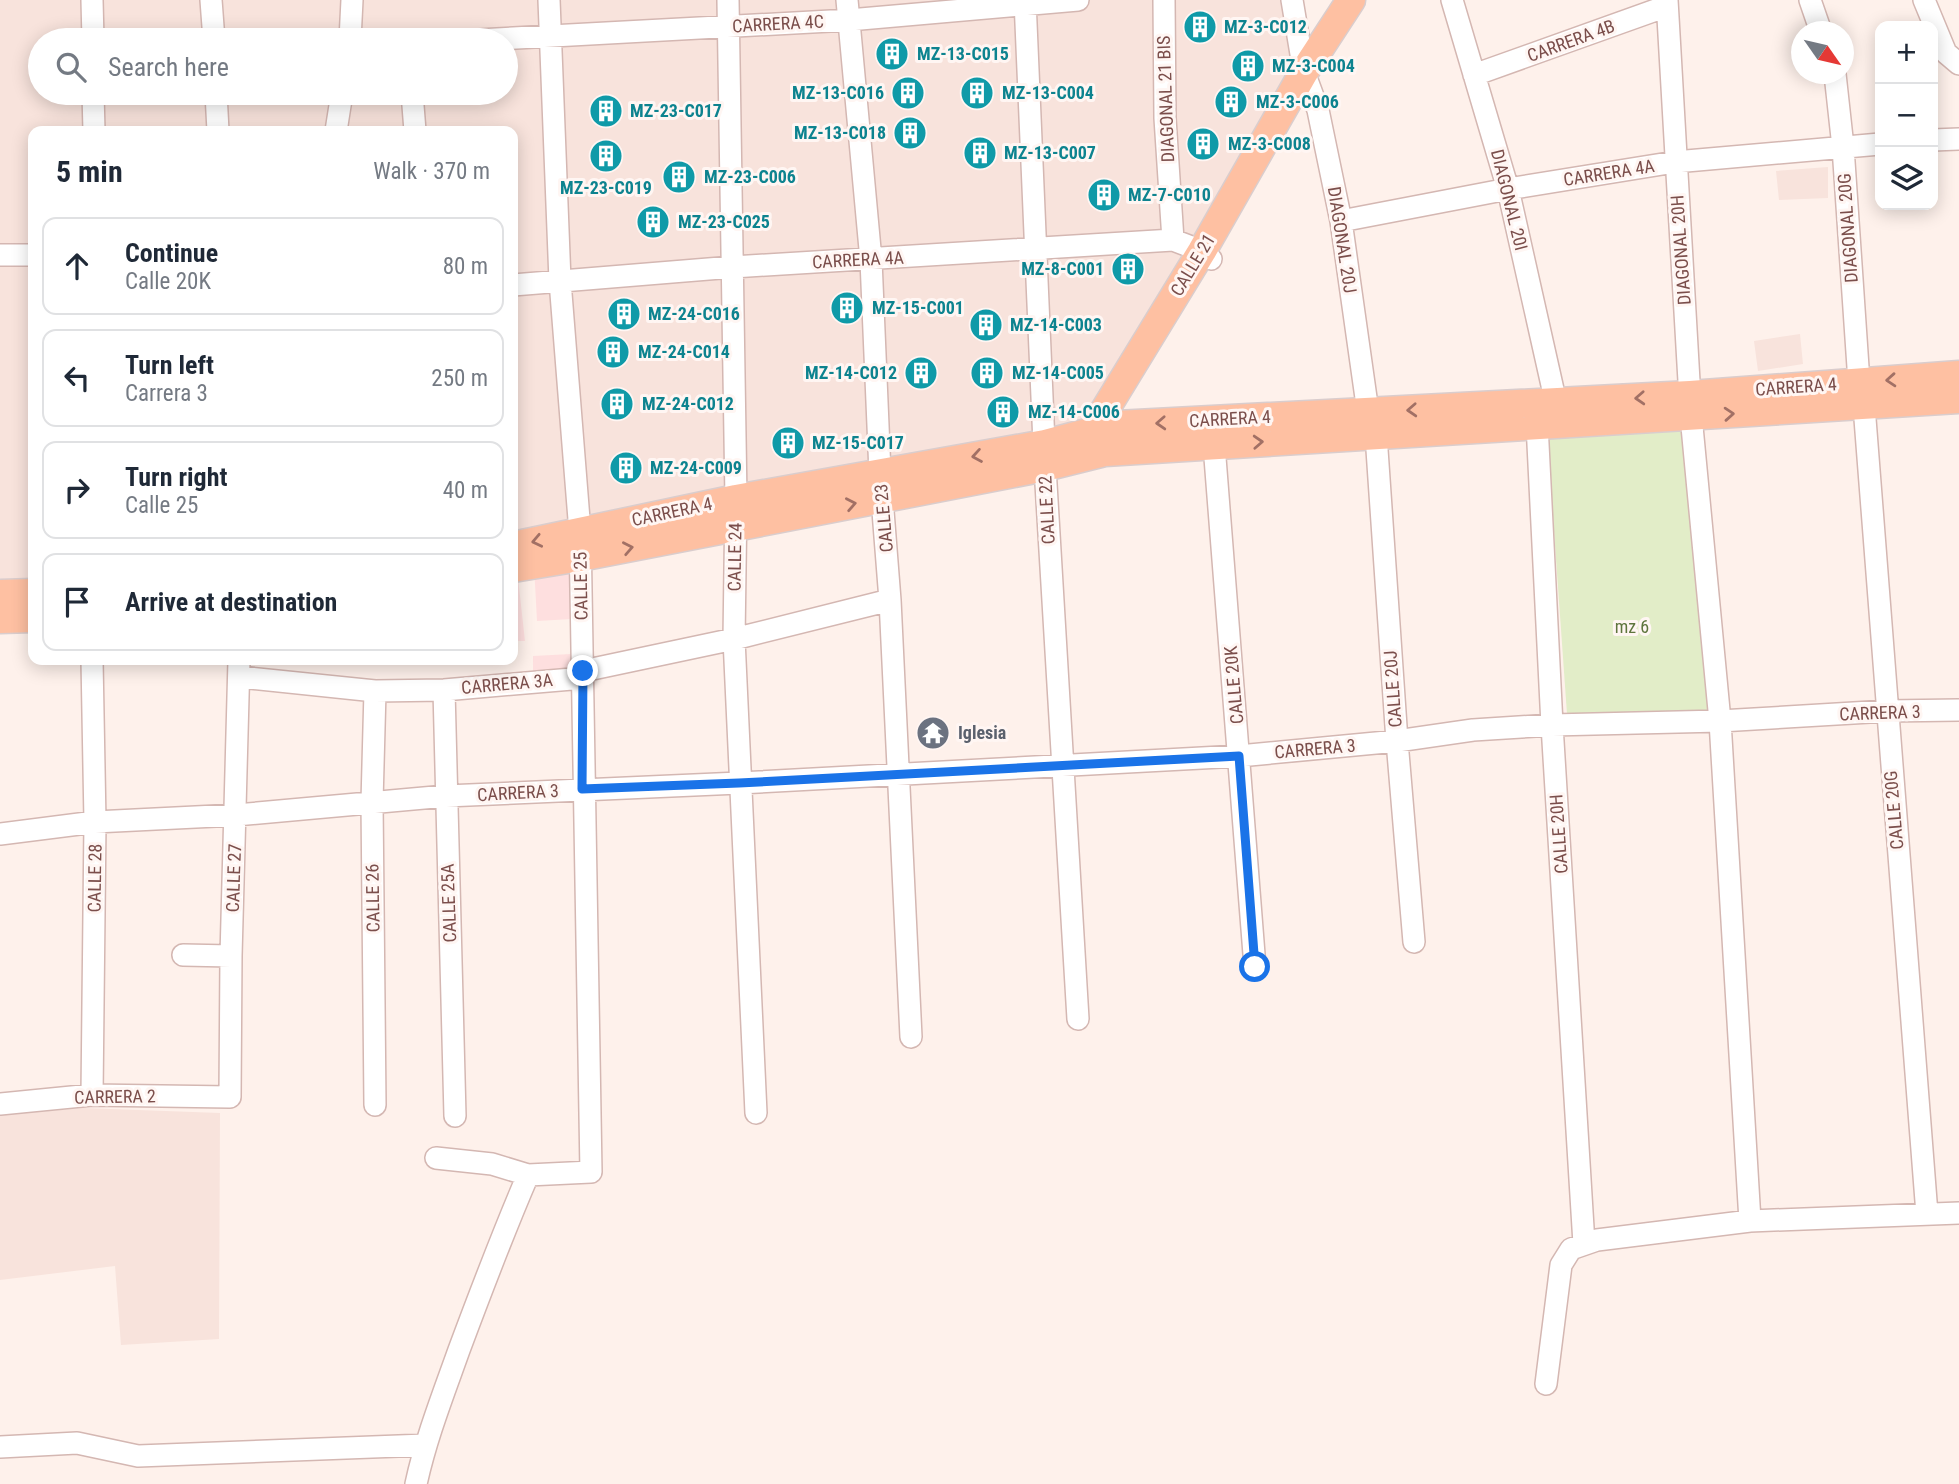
<!DOCTYPE html>
<html lang="en">
<head>
<meta charset="utf-8">
<style>
	body { margin:0; font-family:"Roboto Condensed",sans-serif; background:#f6f6f7; color:#1f2937 }
	.controls { position:absolute; right:21px; top:21px; display:grid; overflow:hidden; border-radius:14px; box-shadow:0 4px 18px #0003 }
	.controls button { width:63px; height:63px; display:grid; place-items:center; padding:0; border:0; border-bottom:2px solid #e0e1e3; background:#fff; color:#1f2937; font:35px sans-serif }
	.compass { position:absolute; left:1791px; top:21px; width:63px; height:63px; border-radius:50%; background:#fff; box-shadow:0 4px 18px #0003; rotate:124deg }
	.stop { position:absolute; width:21px; height:21px; margin:-16px; border:5px solid #1a73e8; border-radius:50%; background:#fff }
	.stop.end { background:#1a73e8; border-color:#fff; box-shadow:0 2px 7px #0008 }
	.list { margin:0; padding:0; list-style:none }
	h2 { display:flex; justify-content:space-between; align-items:center; height:91px; margin:0; padding:0 28px; font-size:30px }
	h2 small { font-size:23px; font-weight:400; color:#747a83 }
	.list li { display:grid; grid-template-columns:46px 1fr auto; gap:21px; align-items:center; box-sizing:border-box; height:98px; margin:0 14px 14px; padding:0 14px; border:2px solid #e0e1e3; border-radius:14px }
	.list b { display:block; font-size:26px; white-space:nowrap }
	.list p { margin:0; font-size:23px; white-space:nowrap; color:#747a83 }
	.list em { font-size:23px; font-style:normal; color:#747a83 }
	.icon { flex:none; width:38px; height:38px; fill:none; stroke:currentColor; stroke-width:2; stroke-linecap:round; stroke-linejoin:round }
	.map { position:relative; flex:none; width:1959px; height:1484px; overflow:hidden }
	.search { position:absolute; background:#fff; box-shadow:0 4px 18px #0003; left:28px; top:28px; width:490px; height:77px; display:flex; align-items:center; gap:18px; box-sizing:border-box; padding:0 24px; border-radius:38px; color:#747a83; font-size:26px }
	.panel { position:absolute; background:#fff; box-shadow:0 4px 18px #0003; left:28px; top:126px; width:490px; height:539px; border-radius:14px }
	.map>svg:first-child { display:block }
	.residential { fill:#f8e3dc; fill-rule:evenodd }
	.commercial { fill:#fedfdf }
	.green { fill:#e2edc8 }
	.lines { fill:none; stroke-linecap:round; stroke-linejoin:round }
	.minor-casing { stroke:#d4b7b2; stroke-width:24 }
	.major-casing { stroke:#dacdcd; stroke-width:31 }
	.minor { stroke:#fff; stroke-width:21 }
	.major { stroke:#fec0a2; stroke-width:28 }
	.oneway { stroke:#a27065 }
	.route { stroke:#1a73e8; stroke-width:9 }
	.labels { text-anchor:middle; stroke-width:6; stroke-linejoin:round; paint-order:stroke }
	.street-label { font-size:18px; fill:#7b4e4b; stroke:#fff6f3 }
	.culture-label { font-size:18px; font-weight:bold; fill:#0d838f; stroke:#fff6f3; text-anchor:start }
	.park-label { font-size:18px; fill:#5e753d; stroke:#fff6f3 }
	.worship-label { font-size:18px; font-weight:bold; fill:#5b616d; stroke:#fff6f3; text-anchor:start }
</style>
</head>
<body>
<div class="map">
<svg width="1959" height="1484" viewBox="0 0 1959 1484">
	<rect width="100%" height="100%" fill="#fef1eb"/>
	<!-- residential -->
	<path class="residential" d="M0,0H1301L1312,58L1086,443L513,552V131H33V605L0,606ZM40,40H506V93H40Z
		M1828,167V198L1779,200L1776,171Z
		M1800,334L1803,364L1758,371L1754,341Z
		M84,1108L220,1113L219,1339L121,1345L115,1266L0,1280V1115Z"/>
	<!-- commercial -->
	<path class="commercial" d="M570,561L572,619L537,621L534,566Z
		M513,569H517L525,641H513Z
		M571,654L572,676L533,679V656Z"/>
	<!-- green -->
	<path class="green" d="M1687,426L1710,710L1567,714L1547,432Z"/>
	<g class="lines">
		<defs>
			<path id="minor" d="M92,0L93,40
				M211,0L214,40
				M728,0L736,499L734,639L756,1113
				M847,0L871,260L880,473L890,600L911,1037
				M1025,0L1045,467L1078,1019
				M1164,0L1165,118L1173,240
				M1292,0L1304,72L1318,110L1341,221L1368,412
				M1452,0L1508,189L1556,403
				M1667,0L1691,416L1720,721L1750,1221
				M1810,0L1821,32
				M1924,0L1946,53L1959,64
				M350,40L352,0
				M478,40L849,20L1078,0
				M1835,74L1843,147L1859,382
				M1474,75L1667,6
				M93,93L94,131
				M216,93L218,131
				M412,93L415,131
				M336,131L342,93
				M1933,140L1959,139
				M1341,221L1508,189L1675,162L1880,144
				M0,255H33
				M513,285L733,267L1173,240L1202,251L1211,259
				M1864,406L1927,1214
				M1537,424L1552,725L1584,1244
				M1376,435L1397,741L1414,942
				M1214,445L1255,967
				M92,660L95,822L92,1095
				M240,677L375,691L444,690L572,679L583,671L734,639L890,600
				M444,690L455,1116
				M0,834L95,822L236,815L446,796L739,783L1239,756L1397,741L1473,730L1552,725L1720,721L1887,711L1959,710
				M183,955L231,956
				M0,1104L92,1095L230,1097L231,956L239,660
				M375,1105L372,802L375,691
				M436,1158L492,1164L528,1175L591,1172L580,532L560,281L549,0
				M1546,1384L1561,1265L1571,1249L1597,1240L1750,1221L1959,1213
				M0,1447L77,1443L138,1456L425,1445
				M416,1484C426,1438 443,1395 459,1350C481,1291 503,1233 528,1175"/>
			<path id="major" d="M1086,441L1202,251L1304,72L1351,0
				M513,546L736,499L1045,444L1117,425L1690,395L1959,375
				M513,568L580,557L1045,467L1105,452L1959,399
				M0,594L33,593
				M0,619L33,618"/>
		</defs>
		<!-- minor casing -->
		<use href="#minor" class="minor-casing"/>
		<!-- major casing -->
		<use href="#major" class="major-casing"/>
		<!-- minor -->
		<use href="#minor" class="minor"/>
		<!-- major -->
		<use href="#major" class="major"/>
	</g>
	<!-- one-way arrows -->
	<defs><path id="oneway-chevron" d="M-2-3.5L2.5 0L-2 3.5" fill="none" stroke-width="1.6" stroke-linecap="round" stroke-linejoin="round" transform="scale(1.75)"/></defs>
	<g class="oneway">
		<use href="#oneway-chevron" transform="translate(1891 380) rotate(176)"/>
		<use href="#oneway-chevron" transform="translate(1640 398) rotate(177)"/>
		<use href="#oneway-chevron" transform="translate(1412 410) rotate(177)"/>
		<use href="#oneway-chevron" transform="translate(1729 414) rotate(-4)"/>
		<use href="#oneway-chevron" transform="translate(1161 423) rotate(177)"/>
		<use href="#oneway-chevron" transform="translate(1258 442) rotate(-3)"/>
		<use href="#oneway-chevron" transform="translate(977 456) rotate(170)"/>
		<use href="#oneway-chevron" transform="translate(851 504) rotate(-11)"/>
		<use href="#oneway-chevron" transform="translate(537 541) rotate(168)"/>
		<use href="#oneway-chevron" transform="translate(628 548) rotate(-11)"/>
	</g>
	<g class="lines">
		<!-- route -->
		<path class="route" d="M583,671L582,789L739,783L1239,756L1255,967"/>
	</g>
	<!-- icons -->
	<defs>
		<symbol id="building-disc" viewBox="-11 -11 22 22"><circle r="9.5" fill="#0f9aa8" stroke="#fff6f3"/><path d="M-4-6H4V6H1V3H-1V6H-4ZM-2.5-4.3h1.7v1.8h-1.7ZM.8-4.3h1.7v1.8H.8ZM-2.5-1h1.7V.8h-1.7ZM.8-1h1.7V.8H.8Z" fill="#fff"/></symbol>
		<symbol id="temple-disc" viewBox="-11 -11 22 22"><circle r="9.5" fill="#6b7280" stroke="#fff6f3"/><path d="M0-6L5-2H3V0L6.5 2.5H4V6H1.5V3h-3V6H-4V2.5H-6.5L-3 0V-2H-5Z" fill="#fff"/></symbol>
	</defs>
	<g fill-rule="evenodd">
		<use href="#building-disc" x="1181" y="8" width="38" height="38"/>
		<use href="#building-disc" x="873" y="35" width="38" height="38"/>
		<use href="#building-disc" x="1229" y="47" width="38" height="38"/>
		<use href="#building-disc" x="889" y="74" width="38" height="38"/>
		<use href="#building-disc" x="958" y="74" width="38" height="38"/>
		<use href="#building-disc" x="1212" y="83" width="38" height="38"/>
		<use href="#building-disc" x="587" y="92" width="38" height="38"/>
		<use href="#building-disc" x="891" y="114" width="38" height="38"/>
		<use href="#building-disc" x="1184" y="125" width="38" height="38"/>
		<use href="#building-disc" x="961" y="134" width="38" height="38"/>
		<use href="#building-disc" x="587" y="137" width="38" height="38"/>
		<use href="#building-disc" x="660" y="158" width="38" height="38"/>
		<use href="#building-disc" x="1085" y="176" width="38" height="38"/>
		<use href="#building-disc" x="634" y="203" width="38" height="38"/>
		<use href="#building-disc" x="1109" y="250" width="38" height="38"/>
		<use href="#building-disc" x="828" y="289" width="38" height="38"/>
		<use href="#building-disc" x="605" y="295" width="38" height="38"/>
		<use href="#building-disc" x="967" y="306" width="38" height="38"/>
		<use href="#building-disc" x="594" y="333" width="38" height="38"/>
		<use href="#building-disc" x="902" y="354" width="38" height="38"/>
		<use href="#building-disc" x="968" y="354" width="38" height="38"/>
		<use href="#building-disc" x="598" y="385" width="38" height="38"/>
		<use href="#building-disc" x="984" y="393" width="38" height="38"/>
		<use href="#building-disc" x="769" y="424" width="38" height="38"/>
		<use href="#building-disc" x="607" y="449" width="38" height="38"/>
		<use href="#temple-disc" x="914" y="714" width="38" height="38"/>
	</g>
	<g class="labels">
		<!-- street labels -->
		<g class="street-label">
			<text transform="translate(778 24) rotate(-3)" y="6">CARRERA 4C</text>
			<text transform="translate(1571 41) rotate(-20)" y="6">CARRERA 4B</text>
			<text transform="translate(1166 99) rotate(-92)" y="6">DIAGONAL 21 BIS</text>
			<text transform="translate(1609 173) rotate(-9)" y="6">CARRERA 4A</text>
			<text transform="translate(1509 200) rotate(76)" y="6">DIAGONAL 20I</text>
			<text transform="translate(1848 228) rotate(-94)" y="6">DIAGONAL 20G</text>
			<text transform="translate(1342 240) rotate(81)" y="6">DIAGONAL 20J</text>
			<text transform="translate(1681 250) rotate(-94)" y="6">DIAGONAL 20H</text>
			<text transform="translate(858 260) rotate(-3)" y="6">CARRERA 4A</text>
			<text transform="translate(1193 265) rotate(-59)" y="6">CALLE 21</text>
			<text transform="translate(1796 387) rotate(-4)" y="6">CARRERA 4</text>
			<text transform="translate(1230 419) rotate(-3)" y="6">CARRERA 4</text>
			<text transform="translate(1047 510) rotate(-93)" y="6">CALLE 22</text>
			<text transform="translate(672 512) rotate(-12)" y="6">CARRERA 4</text>
			<text transform="translate(884 518) rotate(-95)" y="6">CALLE 23</text>
			<text transform="translate(735 557) rotate(-89)" y="6">CALLE 24</text>
			<text transform="translate(581 586) rotate(-91)" y="6">CALLE 25</text>
			<text transform="translate(507 684) rotate(-5)" y="6">CARRERA 3A</text>
			<text transform="translate(1234 685) rotate(-95)" y="6">CALLE 20K</text>
			<text transform="translate(1393 689) rotate(-94)" y="6">CALLE 20J</text>
			<text transform="translate(1880 713) rotate(-2)" y="6">CARRERA 3</text>
			<text transform="translate(1315 749) rotate(-5)" y="6">CARRERA 3</text>
			<text transform="translate(518 793) rotate(-3)" y="6">CARRERA 3</text>
			<text transform="translate(1894 810) rotate(-95)" y="6">CALLE 20G</text>
			<text transform="translate(1559 834) rotate(-94)" y="6">CALLE 20H</text>
			<text transform="translate(95 878) rotate(-89)" y="6">CALLE 28</text>
			<text transform="translate(234 878) rotate(-88)" y="6">CALLE 27</text>
			<text transform="translate(373 898) rotate(-91)" y="6">CALLE 26</text>
			<text transform="translate(449 903) rotate(-92)" y="6">CALLE 25A</text>
			<text transform="translate(115 1097) rotate(-1)" y="6">CARRERA 2</text>
		</g>
		<!-- culture labels -->
		<g class="culture-label">
			<text x="1224" y="33">MZ-3-C012</text>
			<text x="917" y="60">MZ-13-C015</text>
			<text x="1272" y="72">MZ-3-C004</text>
			<text x="884" y="99" text-anchor="end">MZ-13-C016</text>
			<text x="1002" y="99">MZ-13-C004</text>
			<text x="1256" y="108">MZ-3-C006</text>
			<text x="630" y="117">MZ-23-C017</text>
			<text x="886" y="139" text-anchor="end">MZ-13-C018</text>
			<text x="1228" y="150">MZ-3-C008</text>
			<text x="1004" y="159">MZ-13-C007</text>
			<text x="704" y="183">MZ-23-C006</text>
			<text x="606" y="194" text-anchor="middle">MZ-23-C019</text>
			<text x="1128" y="201">MZ-7-C010</text>
			<text x="678" y="228">MZ-23-C025</text>
			<text x="1104" y="275" text-anchor="end">MZ-8-C001</text>
			<text x="872" y="314">MZ-15-C001</text>
			<text x="648" y="320">MZ-24-C016</text>
			<text x="1010" y="331">MZ-14-C003</text>
			<text x="638" y="358">MZ-24-C014</text>
			<text x="897" y="379" text-anchor="end">MZ-14-C012</text>
			<text x="1012" y="379">MZ-14-C005</text>
			<text x="642" y="410">MZ-24-C012</text>
			<text x="1028" y="418">MZ-14-C006</text>
			<text x="812" y="449">MZ-15-C017</text>
			<text x="650" y="474">MZ-24-C009</text>
		</g>
		<!-- park labels -->
		<g class="park-label">
			<text x="1632" y="633">mz 6</text>
		</g>
		<!-- worship labels -->
		<g class="worship-label">
			<text x="958" y="739">Iglesia</text>
		</g>
	</g>
</svg>
<div class="controls">
<button>+</button>
<button>−</button>
<button><svg class="icon" aria-label="layers" viewBox="0 0 24 24"><path d="M12 4l9 5-9 5-9-5zM3 14l9 5 9-5"/></svg></button>
</div>
<svg class="compass" viewBox="-18 -18 36 36"><path d="M0-13l5 13h-10z" fill="#e53935"/><path d="M0 13l5-13h-10z" fill="#747a83"/></svg>
<div class="stop" style="left:1255px;top:967px"></div>
<div class="stop end" style="left:583px;top:671px"></div>
<div class="search"><svg class="icon" aria-label="search" viewBox="0 0 24 24"><circle cx="10" cy="10" r="6"/><path d="M15 15l6 6"/></svg>Search here</div>
<section class="panel">
<h2>5 min<small>Walk · 370 m</small></h2>
<ul class="list">
<li><svg class="icon" aria-label="ahead" viewBox="0 0 24 24"><path d="M12 20V5M6 11l6-6 6 6"/></svg><div><b>Continue</b><p>Calle 20K</p></div><em>80 m</em></li>
<li><svg class="icon" aria-label="left" viewBox="0 0 24 24"><path d="M17 20v-9H6M10 6l-5 5 5 5"/></svg><div><b>Turn left</b><p>Carrera 3</p></div><em>250 m</em></li>
<li><svg class="icon" aria-label="right" viewBox="0 0 24 24"><path d="M7 20v-9h11M14 6l5 5-5 5"/></svg><div><b>Turn right</b><p>Calle 25</p></div><em>40 m</em></li>
<li><svg class="icon" aria-label="arrive" viewBox="0 0 24 24"><path d="M6 21V4h12l-3 4 3 4H6"/></svg><div><b>Arrive at destination</b></div></li>
</ul>
</section>
</div>
</body>
</html>
